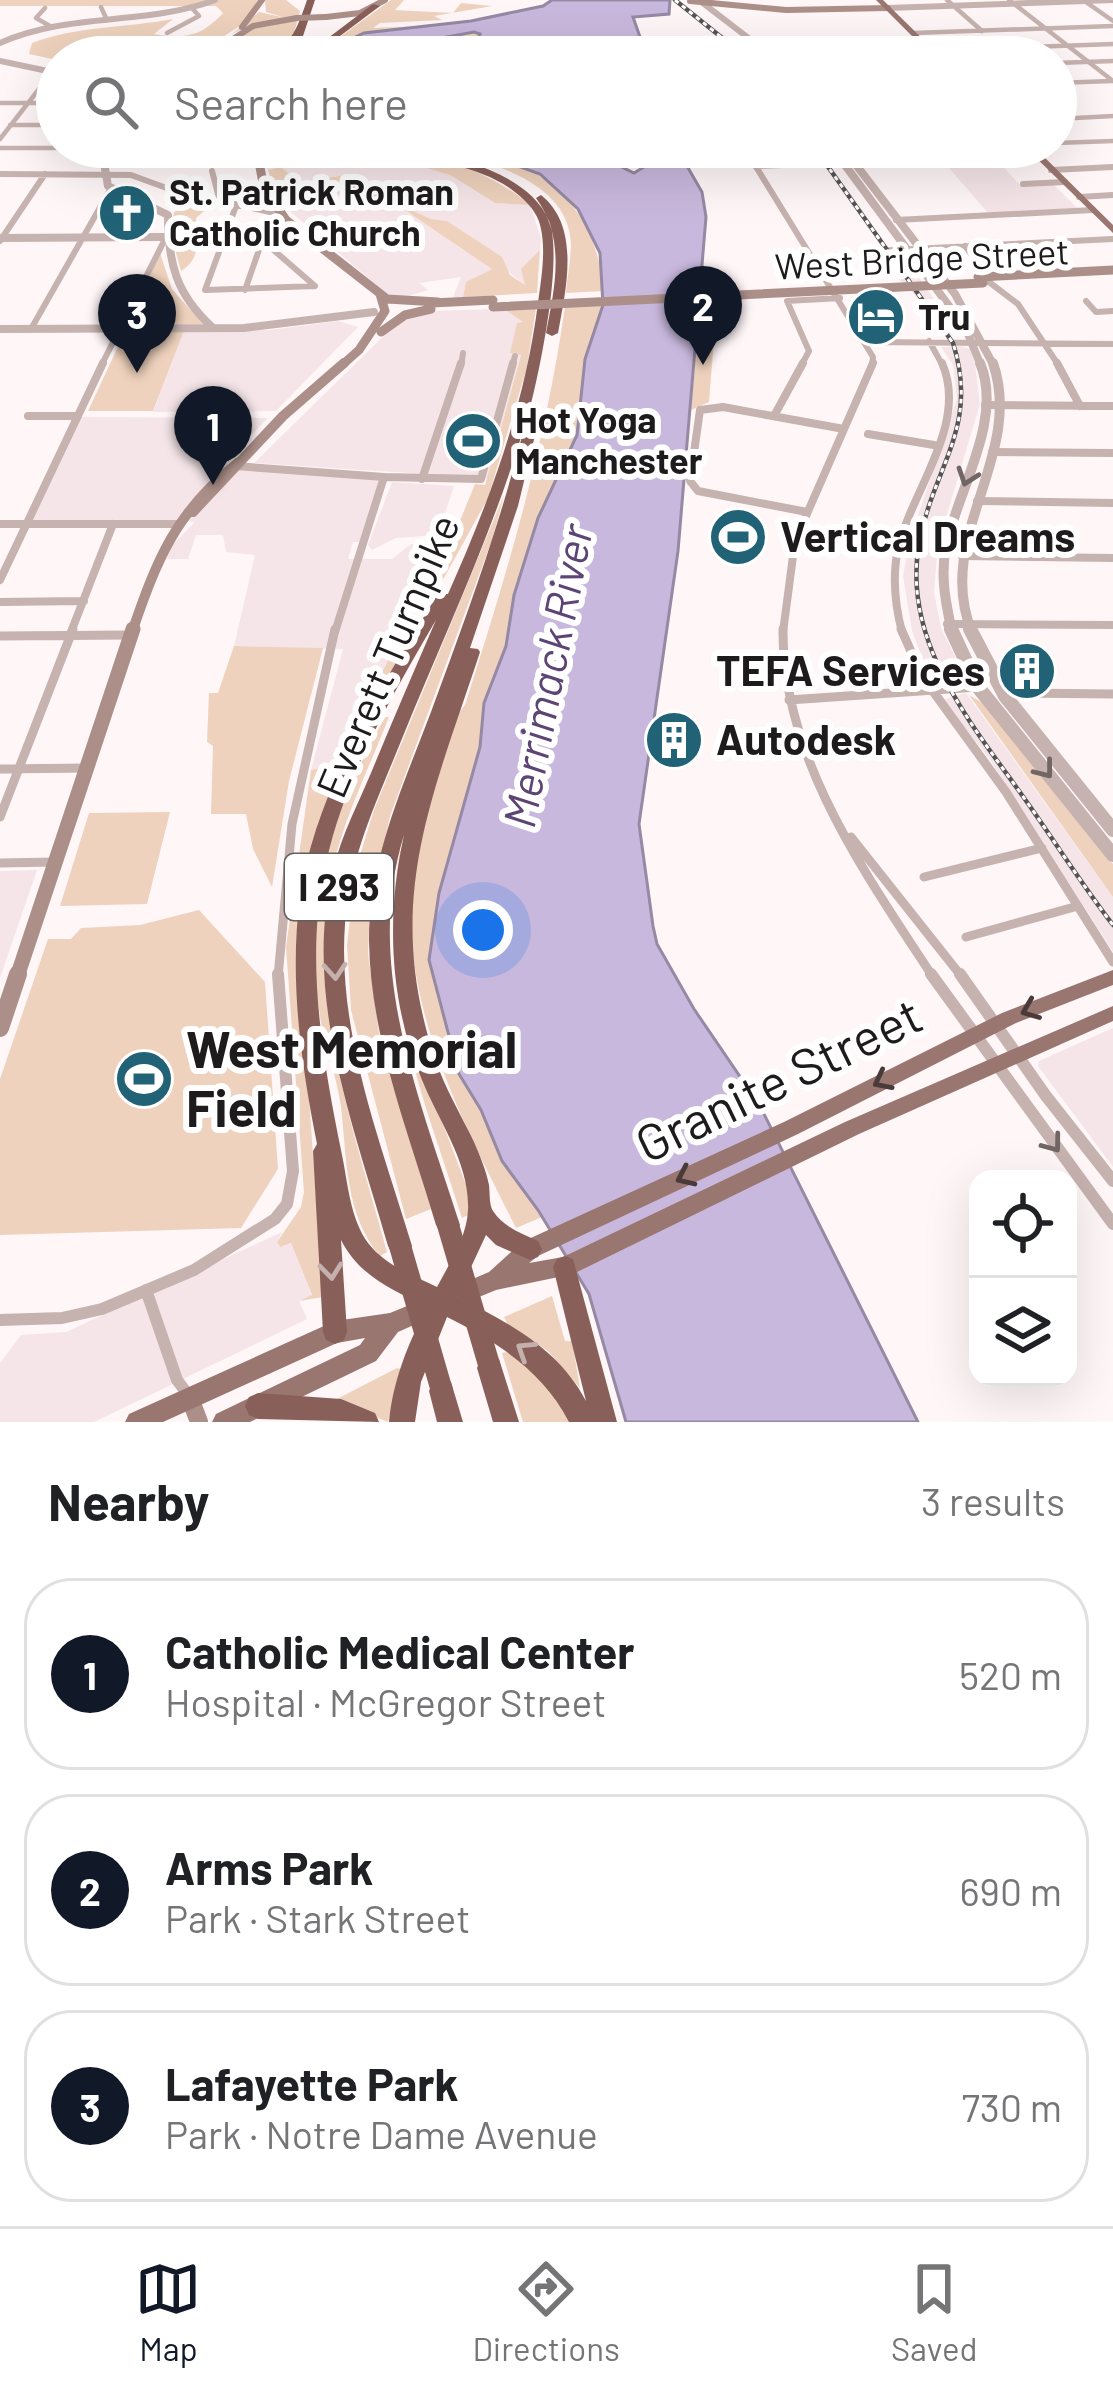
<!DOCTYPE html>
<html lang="en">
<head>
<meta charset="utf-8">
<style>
	body { margin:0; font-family:Barlow,sans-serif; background:#f2f2f2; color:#202124 }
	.controls { position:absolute; right:36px; bottom:36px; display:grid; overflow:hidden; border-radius:24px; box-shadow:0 12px 48px #0002 }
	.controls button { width:108px; height:108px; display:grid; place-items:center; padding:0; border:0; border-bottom:3px solid #e0e0e0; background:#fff; color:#202124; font:60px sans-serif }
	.you { position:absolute; left:483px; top:930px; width:42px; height:42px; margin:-30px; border:9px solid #fff; border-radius:50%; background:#1a73e8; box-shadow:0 0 0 18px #1a73e833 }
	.badge { display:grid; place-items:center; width:78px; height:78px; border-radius:50%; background:#111827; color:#fff; font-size:39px; font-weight:700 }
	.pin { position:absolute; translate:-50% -99px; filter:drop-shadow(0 3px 6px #0008) }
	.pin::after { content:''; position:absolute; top:63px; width:42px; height:36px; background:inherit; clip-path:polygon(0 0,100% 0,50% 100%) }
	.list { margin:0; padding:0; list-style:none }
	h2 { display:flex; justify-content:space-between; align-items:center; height:156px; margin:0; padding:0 48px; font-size:51px }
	h2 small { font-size:39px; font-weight:400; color:#757577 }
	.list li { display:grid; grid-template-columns:78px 1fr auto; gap:36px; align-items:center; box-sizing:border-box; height:192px; margin:0 24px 24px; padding:0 24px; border:3px solid #e0e0e0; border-radius:48px }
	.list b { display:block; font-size:45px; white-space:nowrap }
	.list p { margin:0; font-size:39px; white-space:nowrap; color:#757577 }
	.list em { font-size:39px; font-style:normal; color:#757577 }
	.icon { flex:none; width:66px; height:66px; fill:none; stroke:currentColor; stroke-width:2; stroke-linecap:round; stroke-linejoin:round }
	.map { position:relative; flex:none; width:1113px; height:1422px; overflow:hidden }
	.search { position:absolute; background:#fff; box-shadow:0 12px 48px #0002; left:36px; right:36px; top:36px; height:132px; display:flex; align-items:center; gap:30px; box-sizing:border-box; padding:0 42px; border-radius:66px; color:#757577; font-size:45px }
	.sheet { height:804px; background:#fff }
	nav { display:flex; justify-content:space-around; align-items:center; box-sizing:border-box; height:168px; border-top:3px solid #e0e0e0; background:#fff; font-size:33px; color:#757577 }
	nav a { display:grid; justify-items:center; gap:6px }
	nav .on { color:#111827 }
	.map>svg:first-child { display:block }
	.built { fill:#f5e5e8 }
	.green { fill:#eed2bd }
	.water { fill:#c9b8dd; stroke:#9589a3; stroke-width:3 }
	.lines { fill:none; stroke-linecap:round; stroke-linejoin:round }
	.minor-far4 { stroke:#c6b2ae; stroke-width:4.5 }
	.minor-far3 { stroke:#c6b2ae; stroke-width:6 }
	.minor-far2 { stroke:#c6b2ae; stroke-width:8 }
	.minor-far1 { stroke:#c6b2ae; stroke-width:9 }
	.minor { stroke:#c6b2ae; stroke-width:12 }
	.tertiary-far3 { stroke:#c6b2ae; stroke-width:6 }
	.tertiary-far2 { stroke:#c6b2ae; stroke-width:8 }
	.tertiary-far1 { stroke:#c6b2ae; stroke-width:10 }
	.tertiary { stroke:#c6b2ae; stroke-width:14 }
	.secondary-far4 { stroke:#ac8f89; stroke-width:6 }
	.secondary-far3 { stroke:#ac8f89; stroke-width:9 }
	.secondary-far2 { stroke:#ac8f89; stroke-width:10 }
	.secondary-far1 { stroke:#ac8f89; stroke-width:15 }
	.secondary { stroke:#ac8f89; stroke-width:18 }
	.primary { fill:#9a7670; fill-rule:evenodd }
	.motorway { fill:#896059; fill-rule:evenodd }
	.rail-casing { stroke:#575354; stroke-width:4.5 }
	.rail { stroke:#fff; stroke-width:3; stroke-dasharray:4.5; stroke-linecap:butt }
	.secondary-bridge-far1 { stroke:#ac8f89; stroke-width:6 }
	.secondary-bridge { stroke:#ac8f89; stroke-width:9 }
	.motorway-bridge { stroke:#896059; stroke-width:22 }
	.oneway { stroke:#726664 }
	.oneway2 { stroke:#c4b0ac }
	.oneway3 { stroke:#493b39 }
	.labels { text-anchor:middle; stroke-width:12; stroke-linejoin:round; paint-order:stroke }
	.far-poi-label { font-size:36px; font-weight:bold; fill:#1d1b1b; stroke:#fff; text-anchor:start }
	.far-street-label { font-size:36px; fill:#1d1b1b; stroke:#fff }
	.shield { fill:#fff; stroke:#615f5f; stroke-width:3 }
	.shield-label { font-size:39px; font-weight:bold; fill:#1d1b1b }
	.poi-label { font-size:42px; font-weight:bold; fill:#1d1b1b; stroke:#fff; text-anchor:start }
	.street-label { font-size:42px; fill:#1d1b1b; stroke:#fff }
	.water-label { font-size:45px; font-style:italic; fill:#5c4475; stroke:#fff }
	.near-poi-label { font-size:51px; font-weight:bold; fill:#1d1b1b; stroke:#fff; text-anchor:start }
	.near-street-label { font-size:51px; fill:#1d1b1b; stroke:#fff }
</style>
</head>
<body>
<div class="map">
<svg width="1113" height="1422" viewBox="0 0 1113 1422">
	<rect width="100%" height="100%" fill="#fff6f8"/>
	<!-- built -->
	<path class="built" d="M303,147L383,152L450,175L495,203L530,205L541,238L540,250L522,269L526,286L447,221L431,219L392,201L347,175L299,182L281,167L268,170L263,153L289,151L291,156L315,150Z
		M996,159L1022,187L1054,185L1077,208L988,213L943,161Z
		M334,190L352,207L405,211L493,269L466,282L463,297H453L461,277L419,283L428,290L398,299L387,294L278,201Z
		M885,254H903L958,334L941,335L913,293L894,275Z
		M526,308L529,325L487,478L254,463L401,319L431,311Z
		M338,321L358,327L276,411L153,412L184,331L270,330Z
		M961,346L970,349L975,364L980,404L938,544L934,592L941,628L965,677L936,683L930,679L912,631L903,576L910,539L957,399L953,365L941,347Z
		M78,417L268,418L225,462L237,470L384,477L360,542H353L348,559H392L411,544L453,542L436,577L427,583L340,756L328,767L311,770L343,649L234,646L255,555L226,552L223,535H196L188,559H167L172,545L194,523L184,518L160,524H26Z
		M392,482L454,486L438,535L396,538L372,550L368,545Z
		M966,693L1113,897V952L989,758L942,700Z
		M37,870L0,978V871Z
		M1113,1028V1167L1038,1066L1039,1061Z
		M282,1232L277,1242L280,1247L291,1243L312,1296L299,1301L307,1319L94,1422H0V1363L21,1335L66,1332Z"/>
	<!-- green -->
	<path class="green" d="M0,0H258L243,24L207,47V57L57,60L29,54L32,43C77,26 125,28 173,19L154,34C185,39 201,37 223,13L216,6H0Z
		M265,0H286L300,11L294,33L282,49L236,53L226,49V43L252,24L232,34L259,12L286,18L266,12Z
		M391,0H404L395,10L453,13L461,3L492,6L434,16L442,20L380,23L373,28L425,26C393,30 349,28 328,57H312Z
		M463,33H480L470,57H383L414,43Z
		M357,147C416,147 484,166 530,205L495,203L450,175Z
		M430,147C523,147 597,194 603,291L566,293C567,275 573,253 570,235C561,176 476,159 430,147Z
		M281,167L299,182L347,175L392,201L431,219L447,221L502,257L510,275L525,285L521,269L540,250L537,293L463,297L466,282L492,269L406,211L351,206L334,190L278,201L268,170Z
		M189,196L211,205L196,218C198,239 201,259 181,271L171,235L174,212L184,208Z
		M160,253L172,289L203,324H126Z
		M700,300L717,301L709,402L691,410Z
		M603,304L585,359L577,435L538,518L514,595L506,646L484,703L480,747L439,893L429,960L459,1074L481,1110L502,1161L542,1217L516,1228C461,1118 394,995 415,868C423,817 441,766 456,716L465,705C507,574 546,443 565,306Z
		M536,308L527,367L488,498L396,665L311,859L304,1026L323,1297L299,1301L312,1295L291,1243L280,1247L277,1242L301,1207L304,1192L286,947L311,770L328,767L340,756L427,583L437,577L475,484L485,485L521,355L510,353L517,323L523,322L504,309Z
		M129,331H184L153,411H88L124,334Z
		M504,495L493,537L390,816L370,909L368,954L379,1033L431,1209L406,1219L351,1010L347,945L356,868L374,810Z
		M234,646L323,648L289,781L272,887L253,849L246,814H211L213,746L207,742L209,693H218Z
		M969,695L986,705L1113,864V897Z
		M385,717H389C368,771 340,825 330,882C308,1006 355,1133 387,1252L380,1256C345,1215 347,1159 341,1107C337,1077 325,1047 320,1017C302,900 329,818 385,717Z
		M170,812L147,904L60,906L89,813Z
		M400,851L405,852L398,893L441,1119L468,1190V1215L462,1218C421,1088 376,991 400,851Z
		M199,910L265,982L278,1169L241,1228L0,1235V1079L48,939H71L81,928L140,925Z
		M552,1296L565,1341H572L580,1388L548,1351L508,1325L504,1317Z
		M511,1351L543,1376L571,1422H523L502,1353Z
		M397,1368L401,1369L388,1422L335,1400Z"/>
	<!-- water -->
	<path class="water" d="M552,0H670L669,14L633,17L647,57H470L480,34L474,32L414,43L383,57H328L335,47L364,33L471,21L543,6Z
		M465,147H556L579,158L599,147H631L614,163L634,173L662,156L647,151V147H676L702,192L706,217L678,551L639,824L653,926L657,944L694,1009L760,1106L918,1422H626L589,1294L538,1210L502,1161L481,1110L459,1074L429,960L439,893L480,747L484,703L506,646L514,595L538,518L577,435L585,359L603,305L600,253L578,209L540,174Z"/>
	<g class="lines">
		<!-- minor-far4 -->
		<path class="minor-far4" d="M947,0L982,31
			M1009,0L1113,81
			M1083,0L1113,21
			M101,7L106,18
			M45,8L36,18L50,26
			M167,33L199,16L192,8
			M913,33L1113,26
			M772,56L1113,44
			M1056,63L1113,61
			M1056,83L1111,81
			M0,103H57
			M1056,119L1113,116
			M10,125H57
			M0,139L39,89L57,82
			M1056,143L1113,141
			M744,147L752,160
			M0,148H64
			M891,160L1036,154"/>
		<!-- minor-far3 -->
		<path class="minor-far3" d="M750,157L873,357L872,366
			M849,162L961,157
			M755,166L812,164
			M1051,170L1113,167
			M212,171L220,202
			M0,174L131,175L172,190L279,214
			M1023,184L1065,182
			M1079,197L1113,195
			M236,206L205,290L315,286
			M896,220L1093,210
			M262,240L315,286
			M0,241L45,174
			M965,246L985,273L978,277
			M874,251L1113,239
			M989,282L1018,304L1059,366
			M245,290L267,227L286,220
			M1086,301L1096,312L1113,311
			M31,329L111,188
			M929,341L943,366
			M868,342L1113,344
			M101,366L164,241
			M461,366L463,353
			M512,366L515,356
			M801,366L809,351L787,301L840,298"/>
		<!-- minor-far2 -->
		<path class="minor-far2" d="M1057,363L1080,406
			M985,405L1113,406
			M28,416H78
			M774,416L803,363
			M868,434L934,445
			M992,452L1113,453
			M234,466L384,477
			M422,479L461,363
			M977,501L1113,503
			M807,512L698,491L690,481L700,410L723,407L844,429
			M0,524H178
			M829,532L898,543
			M962,556L1113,558
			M0,580L103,363
			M0,602L84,601
			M947,624L1113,625
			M71,632L113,524
			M335,632L384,477L481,479L513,363
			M783,632L795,541L873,363
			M902,632C895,605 892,577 898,549C911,491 969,424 942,363"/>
		<!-- minor-far1 -->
		<path class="minor-far1" d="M783,629C782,758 865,873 933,977
			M901,629L922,676L1006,792L1113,962
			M0,636L131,635
			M1004,693L1113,694
			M789,700L978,687
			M0,769L87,768
			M0,817L73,629
			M851,837L962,977
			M0,863L56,862
			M924,877L1042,848
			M966,937L1078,906
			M278,977L292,824L335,629"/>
		<!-- minor -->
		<path class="minor" d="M931,974L1113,1224
			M960,974L1046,1096L1113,1181
			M146,1290L177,1380L189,1396
			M0,1320L62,1318L102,1309L194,1270L275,1219L287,1204L293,1171L278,974"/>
		<!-- tertiary-far3 -->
		<path class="tertiary-far3" d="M699,0L773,57
			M888,8L1113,0
			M0,43C69,12 145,26 215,0
			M0,61L57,73
			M831,147L841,160
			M842,147L853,160
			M102,160L103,147"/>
		<!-- tertiary-far2 -->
		<path class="tertiary-far2" d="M103,157L108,186L168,215C168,263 176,294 212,327
			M839,157L966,329L981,366
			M850,157L955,294L994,366
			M0,238L164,237
			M0,329L244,328L374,312"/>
		<!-- tertiary-far1 -->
		<path class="tertiary-far1" d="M952,632C946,604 940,576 946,547C957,491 1004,420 980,363
			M972,632C933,538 1025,456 993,363"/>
		<!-- tertiary -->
		<path class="tertiary" d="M951,629L978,687L1113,855
			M970,629L1005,696L1113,830"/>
		<!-- secondary-far4 -->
		<path class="secondary-far4" d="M711,3L786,10L888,8
			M326,17L360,13L385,0
			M242,27L262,0
			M213,52L253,26L297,18
			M256,147L259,160"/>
		<!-- secondary-far3 -->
		<path class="secondary-far3" d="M258,157L264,188L286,220L387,299L438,302
			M978,277L1113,270
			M432,303L493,300
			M381,332L405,315L431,309
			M341,366L359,350L385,311L380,294"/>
		<!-- secondary-far2 -->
		<path class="secondary-far2" d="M193,512L283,416L344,363
			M132,632C157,559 176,511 239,462"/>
		<!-- secondary-far1 -->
		<path class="secondary-far1" d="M17,977L133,629"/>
		<!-- secondary -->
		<path class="secondary" d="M0,1028L18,974
			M190,1398L199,1422"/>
		<!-- primary -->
		<path class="primary" d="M876,0H883L941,57H933Z
			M1025,147H1034L1113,225V233Z
			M1113,970V985L1016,1023L798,1134L538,1256L529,1263L563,1257L845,1122L1113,1006V1021L859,1134L573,1274L496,1290L462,1304L454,1301L451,1294L454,1287L489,1272L522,1242L784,1122L1002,1013Z
			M424,1299L432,1303L435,1310L432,1317L398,1332L376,1361L250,1422H212L216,1414L360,1345L365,1338L337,1343L163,1422H125L129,1414L335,1321L390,1313Z"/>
		<!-- motorway -->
		<path class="motorway" d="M307,0H315L296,57H288L292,44C273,61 245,59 223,52L219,42L223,40L230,50C283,57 291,48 307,0Z
			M373,4L380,6L312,57H303Z
			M395,147C420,147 445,155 468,162C499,172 536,189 549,221C564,258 538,382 526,423L532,419L538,423L518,506L470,648L478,649L480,652C431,801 383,901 435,1059C445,1088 461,1115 474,1142C480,1156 486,1170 489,1185C490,1193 489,1205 493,1211C503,1227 523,1234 538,1241L542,1249L538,1257L530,1260L496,1245L486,1235L457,1297C508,1322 559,1349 586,1401L553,1267L557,1259L565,1256L573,1259L617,1422H569C543,1371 497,1342 447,1317L421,1382L415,1422H389C393,1380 408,1344 427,1307C392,1289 360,1277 341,1240L347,1332L344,1340L335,1344L326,1340L323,1332L313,1151L317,1144C301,1064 289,978 300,897C315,792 381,686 436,597L438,594H448C490,500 525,405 538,303C541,280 546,253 541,229C539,217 532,207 522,198C487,165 437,165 395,147ZM525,424C501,523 466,617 431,712C403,786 369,859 369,940C370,1038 409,1133 436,1225L440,1232L448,1236L456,1232L460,1225C420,1099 363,967 404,835C386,916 389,1002 422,1080C439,1122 470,1163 468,1210C467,1237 449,1264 437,1287C412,1275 385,1265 368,1243C350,1218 348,1184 342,1155C323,1061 304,958 326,863C345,777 392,695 436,620C414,671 392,722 371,773C358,804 342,834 334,867C301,993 354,1126 388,1246L392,1254L400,1257L408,1254L412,1246C381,1143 337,1033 345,924C349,858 377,801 401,741C444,635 493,533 525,424Z
			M541,195C581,227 566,289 558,333L552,336L546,333C555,286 566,239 536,198Z
			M490,1356L499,1359L519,1422H493L477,1368L481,1359Z
			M442,1378L451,1382L463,1422H437L429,1391L433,1382Z
			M258,1393L341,1399L375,1413L379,1422L258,1419L249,1415L245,1406L249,1397Z"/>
		<defs>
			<path id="rail" d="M675,0L746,57
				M814,147L953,343C980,428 933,466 919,544C901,645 976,729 1029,805C1057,845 1083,886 1113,925"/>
		</defs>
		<!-- rail casing -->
		<use href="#rail" class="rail-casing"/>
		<!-- rail -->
		<use href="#rail" class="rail"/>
		<!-- secondary-bridge-far1 -->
		<path class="secondary-bridge-far1" d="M690,1L711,3
			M297,18L326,17"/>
		<!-- secondary-bridge -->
		<path class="secondary-bridge" d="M493,307L983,283"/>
		<!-- motorway-bridge -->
		<path class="motorway-bridge" d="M448,1225L490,1368
			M400,1246L442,1391"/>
	</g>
	<!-- one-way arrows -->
	<defs><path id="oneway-chevron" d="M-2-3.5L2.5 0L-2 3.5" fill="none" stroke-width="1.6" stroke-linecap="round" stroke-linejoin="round" transform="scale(3)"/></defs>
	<g class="oneway">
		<use href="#oneway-chevron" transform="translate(967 477) rotate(109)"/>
		<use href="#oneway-chevron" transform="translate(1045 770) rotate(52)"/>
		<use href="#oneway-chevron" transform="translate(1053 1144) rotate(53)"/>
	</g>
	<g class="oneway2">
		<use href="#oneway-chevron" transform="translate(335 971) rotate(86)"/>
		<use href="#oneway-chevron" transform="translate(331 1271) rotate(84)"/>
		<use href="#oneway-chevron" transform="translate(525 1350) rotate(-147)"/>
	</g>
	<g class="oneway3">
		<use href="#oneway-chevron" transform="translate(1030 1010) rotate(158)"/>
		<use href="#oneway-chevron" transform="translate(882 1081) rotate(153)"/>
		<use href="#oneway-chevron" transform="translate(685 1177) rotate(155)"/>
	</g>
	<!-- icons -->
	<defs>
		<symbol id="church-disc" viewBox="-11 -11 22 22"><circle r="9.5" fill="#216276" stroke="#fff"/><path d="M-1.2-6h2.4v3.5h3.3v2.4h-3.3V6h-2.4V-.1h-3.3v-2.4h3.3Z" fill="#fff"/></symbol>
		<symbol id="hotel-disc" viewBox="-11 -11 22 22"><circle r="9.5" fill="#216276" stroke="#fff"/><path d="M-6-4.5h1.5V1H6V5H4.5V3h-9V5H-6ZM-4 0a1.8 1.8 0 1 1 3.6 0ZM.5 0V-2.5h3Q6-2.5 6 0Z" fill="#fff"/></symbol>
		<symbol id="stadium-disc" viewBox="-11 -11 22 22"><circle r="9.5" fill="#216276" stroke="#fff"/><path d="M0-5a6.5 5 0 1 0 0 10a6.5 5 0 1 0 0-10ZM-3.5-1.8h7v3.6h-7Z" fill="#fff"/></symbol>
		<symbol id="building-disc" viewBox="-11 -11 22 22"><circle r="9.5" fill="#216276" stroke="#fff"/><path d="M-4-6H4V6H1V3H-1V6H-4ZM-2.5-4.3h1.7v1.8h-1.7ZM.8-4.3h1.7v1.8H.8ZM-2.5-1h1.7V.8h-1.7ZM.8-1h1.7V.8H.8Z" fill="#fff"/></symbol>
	</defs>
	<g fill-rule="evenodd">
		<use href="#church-disc" x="94" y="180" width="66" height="66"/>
		<use href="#hotel-disc" x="843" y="284" width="66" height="66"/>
		<use href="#stadium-disc" x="440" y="408" width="66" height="66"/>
		<use href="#stadium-disc" x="705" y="504" width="66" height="66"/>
		<use href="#building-disc" x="994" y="638" width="66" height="66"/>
		<use href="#building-disc" x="641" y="707" width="66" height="66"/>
		<use href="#stadium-disc" x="111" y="1046" width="66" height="66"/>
	</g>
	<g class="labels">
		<!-- far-poi labels -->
		<g class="far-poi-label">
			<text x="169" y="205">St. Patrick Roman<tspan x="169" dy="41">Catholic Church</tspan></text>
			<text x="918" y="330">Tru</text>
			<text x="515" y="433">Hot Yoga<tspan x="515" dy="41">Manchester</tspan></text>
		</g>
		<!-- far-street labels -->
		<g class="far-street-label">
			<text transform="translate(922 259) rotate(-3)" y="13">West Bridge Street</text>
		</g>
		<!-- shield labels -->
		<rect class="shield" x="285" y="854" width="108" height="66" rx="9"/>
		<g class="shield-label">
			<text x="339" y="901">I 293</text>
		</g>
		<!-- poi labels -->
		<g class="poi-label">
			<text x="780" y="552">Vertical Dreams</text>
			<text x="985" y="686" text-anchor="end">TEFA Services</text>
			<text x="716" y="755">Autodesk</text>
		</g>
		<!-- street labels -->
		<g class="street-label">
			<text transform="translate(388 656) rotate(-67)" y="15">Everett Turnpike</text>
		</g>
		<!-- water labels -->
		<g class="water-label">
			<text transform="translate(548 676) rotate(-79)" y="16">Merrimack River</text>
		</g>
		<!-- near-poi labels -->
		<g class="near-poi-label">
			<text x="186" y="1068">West Memorial<tspan x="186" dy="59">Field</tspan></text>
		</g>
		<!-- near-street labels -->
		<g class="near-street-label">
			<text transform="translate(779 1080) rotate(-26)" y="18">Granite Street</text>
		</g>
	</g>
</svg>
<div class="controls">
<button><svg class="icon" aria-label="locate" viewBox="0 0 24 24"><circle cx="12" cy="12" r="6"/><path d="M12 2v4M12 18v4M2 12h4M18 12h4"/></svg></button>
<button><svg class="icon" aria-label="layers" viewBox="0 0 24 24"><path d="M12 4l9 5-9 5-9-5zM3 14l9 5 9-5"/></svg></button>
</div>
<div class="you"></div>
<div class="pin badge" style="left:213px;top:485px">1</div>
<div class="pin badge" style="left:703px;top:365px">2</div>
<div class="pin badge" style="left:137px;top:373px">3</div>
<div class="search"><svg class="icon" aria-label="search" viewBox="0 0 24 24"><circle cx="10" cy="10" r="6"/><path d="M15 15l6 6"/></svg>Search here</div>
</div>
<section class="sheet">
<h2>Nearby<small>3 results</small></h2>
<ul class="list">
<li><span class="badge">1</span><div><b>Catholic Medical Center</b><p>Hospital · McGregor Street</p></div><em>520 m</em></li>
<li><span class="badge">2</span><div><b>Arms Park</b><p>Park · Stark Street</p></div><em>690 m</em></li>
<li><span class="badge">3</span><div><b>Lafayette Park</b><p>Park · Notre Dame Avenue</p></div><em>730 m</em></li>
</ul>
</section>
<nav>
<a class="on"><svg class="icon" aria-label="map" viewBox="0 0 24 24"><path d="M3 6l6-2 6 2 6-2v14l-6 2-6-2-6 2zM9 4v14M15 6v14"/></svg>Map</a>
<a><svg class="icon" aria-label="directions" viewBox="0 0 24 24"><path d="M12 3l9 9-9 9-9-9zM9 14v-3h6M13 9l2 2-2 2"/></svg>Directions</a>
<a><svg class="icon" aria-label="saved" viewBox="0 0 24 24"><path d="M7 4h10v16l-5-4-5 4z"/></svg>Saved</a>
</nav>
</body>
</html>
